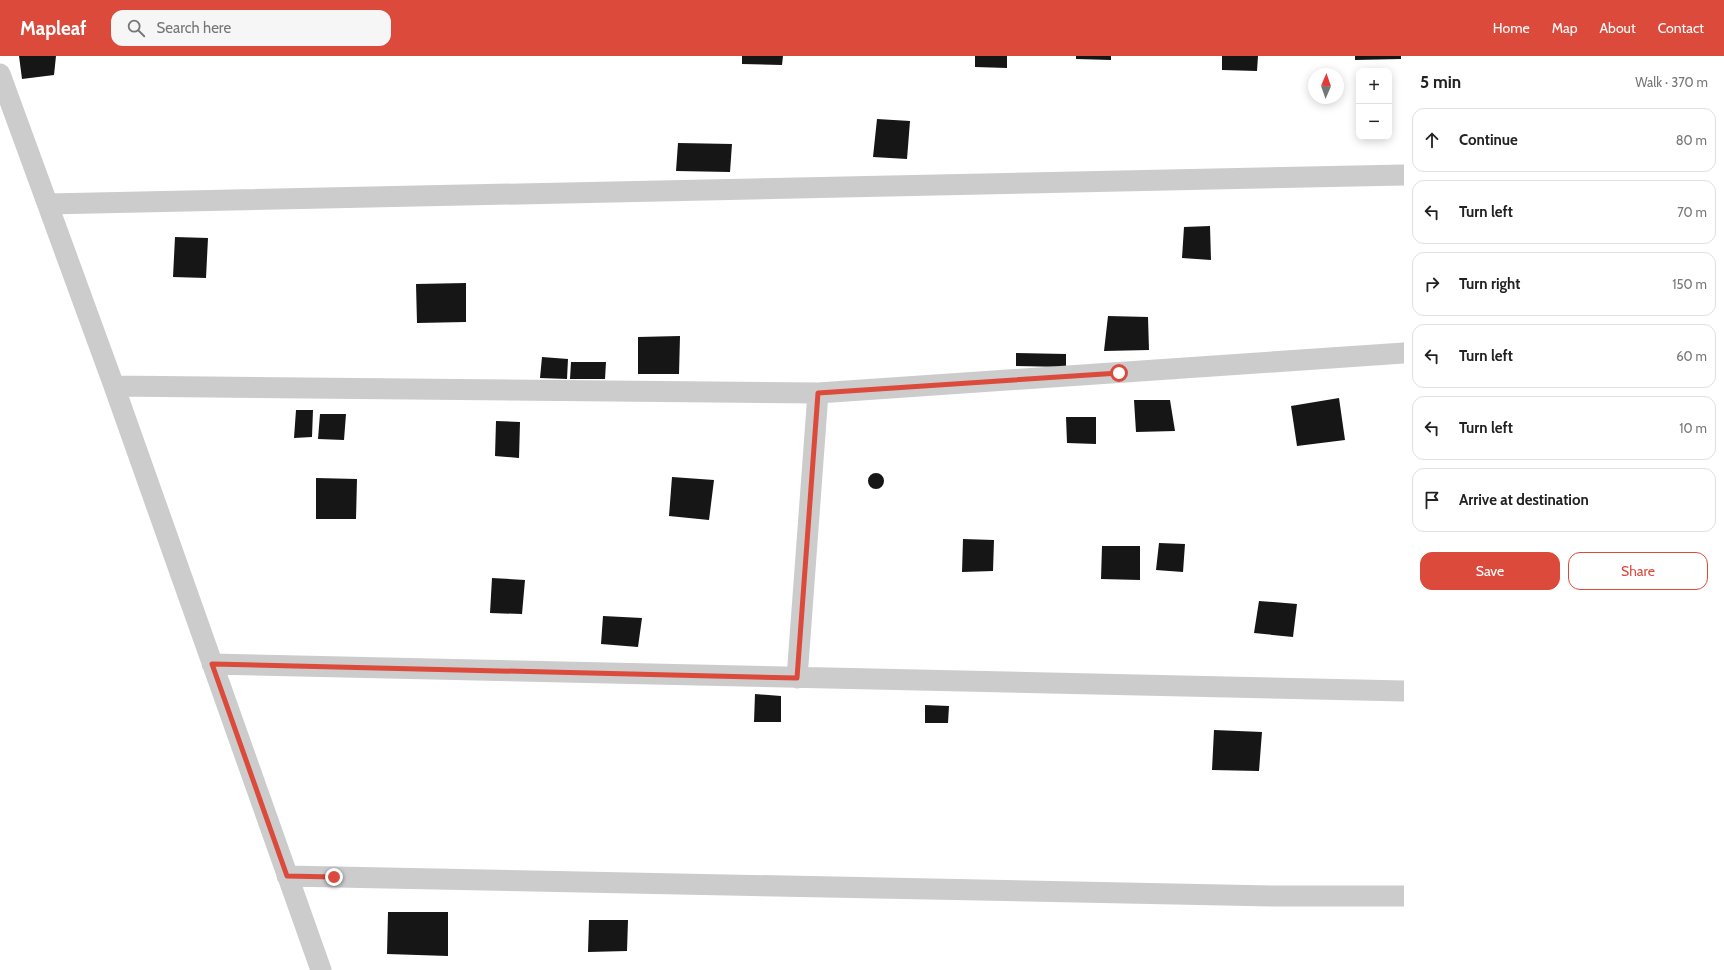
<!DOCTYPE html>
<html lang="en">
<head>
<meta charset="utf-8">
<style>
	body { margin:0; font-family:Cabin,sans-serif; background:#f6f6f6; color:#222 }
	.controls { position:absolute; right:12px; top:12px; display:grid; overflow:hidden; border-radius:8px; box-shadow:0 2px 10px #0003 }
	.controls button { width:36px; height:36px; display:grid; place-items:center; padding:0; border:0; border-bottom:1px solid #e0e0e0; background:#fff; color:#222; font:20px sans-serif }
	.compass { position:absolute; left:1308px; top:12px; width:36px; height:36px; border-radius:50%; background:#fff; box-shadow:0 2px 10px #0003; rotate:2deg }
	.stop { position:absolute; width:12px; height:12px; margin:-9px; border:3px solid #dc4a3c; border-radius:50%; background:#fff }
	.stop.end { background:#dc4a3c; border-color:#fff; box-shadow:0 1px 4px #0008 }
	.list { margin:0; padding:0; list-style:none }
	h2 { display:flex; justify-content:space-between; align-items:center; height:52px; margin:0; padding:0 16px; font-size:17px }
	h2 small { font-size:13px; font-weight:400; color:#767676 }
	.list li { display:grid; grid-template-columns:26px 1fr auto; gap:12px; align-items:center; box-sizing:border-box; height:64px; margin:0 8px 8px; padding:0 8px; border:1px solid #e0e0e0; border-radius:12px }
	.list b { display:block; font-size:15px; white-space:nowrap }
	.list em { font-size:13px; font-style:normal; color:#767676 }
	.actions { display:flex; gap:8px; padding:12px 16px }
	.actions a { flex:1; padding:9px 0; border:1px solid #dc4a3c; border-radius:12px; text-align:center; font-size:14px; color:#dc4a3c }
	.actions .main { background:#dc4a3c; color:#fff }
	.icon { flex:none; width:22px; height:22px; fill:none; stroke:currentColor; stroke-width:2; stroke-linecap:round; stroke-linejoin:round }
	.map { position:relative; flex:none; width:1404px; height:914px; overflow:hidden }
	header { display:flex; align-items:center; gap:24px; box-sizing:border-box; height:56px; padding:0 20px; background:#dc4a3c; color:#fff }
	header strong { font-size:19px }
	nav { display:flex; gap:22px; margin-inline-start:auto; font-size:14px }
	.search { width:280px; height:36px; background:#f6f6f6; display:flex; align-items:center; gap:10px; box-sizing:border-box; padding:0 14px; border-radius:12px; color:#767676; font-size:15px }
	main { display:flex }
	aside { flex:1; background:#fff }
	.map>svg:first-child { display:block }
	.building { fill:#161616 }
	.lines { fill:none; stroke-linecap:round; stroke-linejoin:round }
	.street { stroke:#ccc; stroke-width:21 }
	.route { stroke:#dc4a3c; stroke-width:5 }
</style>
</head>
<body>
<header>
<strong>Mapleaf</strong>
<div class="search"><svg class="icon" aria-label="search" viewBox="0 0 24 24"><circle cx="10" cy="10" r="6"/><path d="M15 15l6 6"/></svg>Search here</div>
<nav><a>Home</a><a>Map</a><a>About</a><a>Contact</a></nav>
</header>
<main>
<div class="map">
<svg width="1404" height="914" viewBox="0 0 1404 914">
	<rect width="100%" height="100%" fill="#fff"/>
	<!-- building -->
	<path class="building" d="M19,0H56L54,19L22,23Z
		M742,0H783L782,9L742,8Z
		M975,0H1007V12L975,11Z
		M1076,0H1111V4L1076,3Z
		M1222,0H1258L1257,15L1222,14Z
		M1355,0H1401V3L1355,4Z
		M877,63L910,65L907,103L873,101Z
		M678,87L732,88L730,116L676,115Z
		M1210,170L1211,204L1182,202L1184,171Z
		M175,181L208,182L206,222L173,221Z
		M466,227V266L417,267L416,228Z
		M1108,260L1148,261L1149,294L1104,295Z
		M680,280L679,318H638V281Z
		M1016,297L1066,298V311L1016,310Z
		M542,301L568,303L567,323L540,322Z
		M571,306H606L605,323H570Z
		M1339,342L1345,384L1297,390L1291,350Z
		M1134,344H1170L1175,375L1136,376Z
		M296,354H313L312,381L294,382Z
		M320,358H346L344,384L318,383Z
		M1066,361H1096V388L1067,387Z
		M496,365L520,366L519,402L495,400Z
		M868 425a8 8 0 1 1 16 0a8 8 0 1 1-16 0Z
		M672,421L714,424L709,464L669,460Z
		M316,422L357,423L356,463H316Z
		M963,483L994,484L993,515L962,516Z
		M1159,487L1185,488L1183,516L1156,514Z
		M1102,490H1140V524L1101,523Z
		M492,522L525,524L522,558L490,557Z
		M1259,545L1297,548L1293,581L1254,577Z
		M603,560L642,562L638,591L601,588Z
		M755,638L781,640V666H754Z
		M925,649L949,650L948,667H925Z
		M1214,674L1262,676L1259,715L1212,714Z
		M388,856H448V900L387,898Z
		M589,864H628L627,895L588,896Z"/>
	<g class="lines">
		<!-- street -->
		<path class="street" d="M0,18L114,330L321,914
			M48,148L1404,119
			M114,330L818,337L1404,297
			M212,608L1404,635
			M797,622L818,337
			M287,820L1274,840H1404"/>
	</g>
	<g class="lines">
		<!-- route -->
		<path class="route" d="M334,821L287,820L212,608L797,622L818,337L1119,317"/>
	</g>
</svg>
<div class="controls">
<button>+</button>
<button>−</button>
</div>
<svg class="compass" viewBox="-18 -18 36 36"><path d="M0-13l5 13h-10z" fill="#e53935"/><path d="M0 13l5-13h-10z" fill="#767676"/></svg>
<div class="stop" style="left:1119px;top:317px"></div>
<div class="stop end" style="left:334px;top:821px"></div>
</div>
<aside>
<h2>5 min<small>Walk · 370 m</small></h2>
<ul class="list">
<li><svg class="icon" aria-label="ahead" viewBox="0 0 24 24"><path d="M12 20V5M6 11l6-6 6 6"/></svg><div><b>Continue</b></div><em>80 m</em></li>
<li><svg class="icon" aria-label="left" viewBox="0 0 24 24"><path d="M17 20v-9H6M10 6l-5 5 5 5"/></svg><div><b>Turn left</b></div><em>70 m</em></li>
<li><svg class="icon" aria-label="right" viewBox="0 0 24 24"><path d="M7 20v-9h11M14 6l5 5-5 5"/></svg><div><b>Turn right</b></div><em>150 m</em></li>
<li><svg class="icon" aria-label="left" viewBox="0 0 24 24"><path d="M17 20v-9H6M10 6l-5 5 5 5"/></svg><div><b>Turn left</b></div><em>60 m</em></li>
<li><svg class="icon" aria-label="left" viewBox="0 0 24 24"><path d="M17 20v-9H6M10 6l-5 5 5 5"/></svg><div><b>Turn left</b></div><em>10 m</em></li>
<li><svg class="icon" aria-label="arrive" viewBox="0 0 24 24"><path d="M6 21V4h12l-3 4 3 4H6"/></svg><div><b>Arrive at destination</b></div></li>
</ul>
<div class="actions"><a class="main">Save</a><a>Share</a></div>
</aside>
</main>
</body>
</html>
